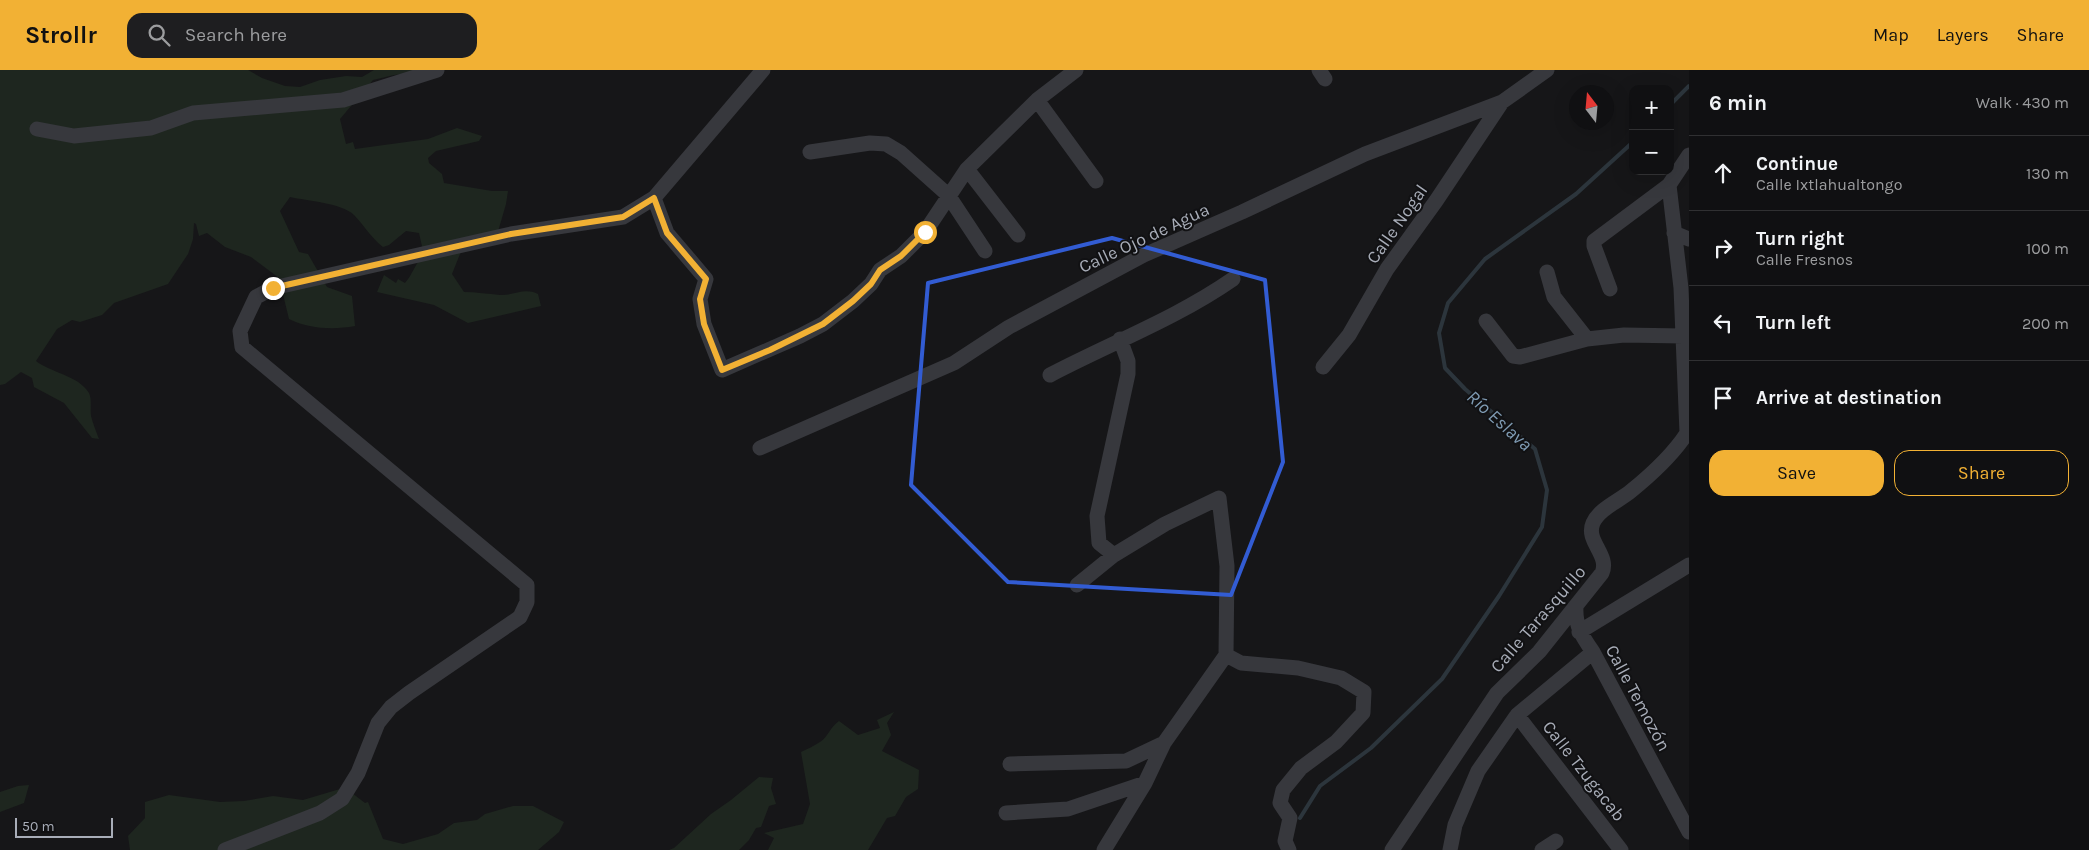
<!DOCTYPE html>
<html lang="en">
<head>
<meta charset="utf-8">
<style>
	body { margin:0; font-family:Karla,sans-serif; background:#1e1e20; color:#f1f3f6 }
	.controls { position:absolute; right:15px; top:15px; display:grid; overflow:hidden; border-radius:10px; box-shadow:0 5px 20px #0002 }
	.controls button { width:45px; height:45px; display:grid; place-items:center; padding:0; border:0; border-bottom:1px solid #303032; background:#101012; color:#f1f3f6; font:25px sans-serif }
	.compass { position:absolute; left:1569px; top:15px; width:45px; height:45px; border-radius:50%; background:#101012; box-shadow:0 5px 20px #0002; rotate:344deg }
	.scale { position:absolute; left:15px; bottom:12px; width:98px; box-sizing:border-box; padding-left:5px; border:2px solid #a8adb8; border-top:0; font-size:14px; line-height:18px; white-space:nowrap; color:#a8adb8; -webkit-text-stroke:4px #111113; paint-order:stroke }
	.stop { position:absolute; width:15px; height:15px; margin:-11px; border:4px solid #f2b134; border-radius:50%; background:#fff }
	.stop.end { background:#f2b134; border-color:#fff; box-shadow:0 1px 5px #0008 }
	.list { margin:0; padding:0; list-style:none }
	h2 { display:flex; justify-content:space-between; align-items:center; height:65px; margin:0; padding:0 20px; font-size:21px }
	h2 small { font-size:16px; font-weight:400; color:#9c9d9f }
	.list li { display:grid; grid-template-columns:32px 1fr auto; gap:15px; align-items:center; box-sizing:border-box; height:75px; padding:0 20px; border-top:1px solid #303032 }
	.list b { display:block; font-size:19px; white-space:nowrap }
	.list p { margin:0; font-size:16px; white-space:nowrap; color:#9c9d9f }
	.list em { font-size:16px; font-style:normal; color:#9c9d9f }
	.actions { display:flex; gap:10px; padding:15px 20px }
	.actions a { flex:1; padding:11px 0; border:1px solid #f2b134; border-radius:15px; text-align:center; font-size:18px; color:#f2b134 }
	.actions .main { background:#f2b134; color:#111 }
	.icon { flex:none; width:28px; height:28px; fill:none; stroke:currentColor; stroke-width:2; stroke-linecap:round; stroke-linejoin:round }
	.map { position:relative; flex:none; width:1689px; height:780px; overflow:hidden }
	header { display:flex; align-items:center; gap:30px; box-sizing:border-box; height:70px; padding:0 25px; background:#f2b134; color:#111 }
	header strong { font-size:24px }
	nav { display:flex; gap:28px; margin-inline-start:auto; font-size:18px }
	.search { width:350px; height:45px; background:#1e1e20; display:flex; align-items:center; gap:12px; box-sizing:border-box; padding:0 18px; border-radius:15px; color:#9c9d9f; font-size:19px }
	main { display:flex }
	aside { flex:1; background:#101012 }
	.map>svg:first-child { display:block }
	.green { fill:#1e261f }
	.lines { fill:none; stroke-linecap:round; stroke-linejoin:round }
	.stream { stroke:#2c353c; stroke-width:4 }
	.minor { stroke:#37383d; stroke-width:15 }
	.route { stroke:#f2b134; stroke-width:6 }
	.marked { fill:none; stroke:#325cd3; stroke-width:4; stroke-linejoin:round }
	.labels { text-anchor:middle; stroke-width:4; stroke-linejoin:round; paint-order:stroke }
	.street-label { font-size:18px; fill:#a8adb8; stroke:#111113 }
	.water-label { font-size:19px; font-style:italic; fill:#7f9bb3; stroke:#111113 }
</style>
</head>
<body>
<header>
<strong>Strollr</strong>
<div class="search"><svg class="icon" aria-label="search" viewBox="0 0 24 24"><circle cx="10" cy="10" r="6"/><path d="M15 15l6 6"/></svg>Search here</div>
<nav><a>Map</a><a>Layers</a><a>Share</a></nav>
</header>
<main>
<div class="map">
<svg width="1689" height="780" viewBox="0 0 1689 780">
	<rect width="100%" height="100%" fill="#161618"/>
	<!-- green -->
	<path class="green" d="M0,0H248L262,8L285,16L300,17L320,10L346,6L362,7L374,0H432L394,5L373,10L340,49L346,74L353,72L355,79L428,69L457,58L482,66L479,71L436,81L428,88L429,93L442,104L444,113L492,121H508L506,134L497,165L462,179L452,204L464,222C476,222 488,224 500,225C514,226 524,217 538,224L541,236L468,253L434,235L377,222L384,205L396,213L398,209L405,213C413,204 415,193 424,185L419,163L406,161L389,175L383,177C371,168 364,155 354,145C342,133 307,131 290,127L280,141L299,182L308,184L327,217L352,226L355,256C334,260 309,259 289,249L279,208L251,187L225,177L207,163L199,166L196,154L194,153L193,169L188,184L168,214L114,233L102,245L80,252L72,250L57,259L36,291C51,303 78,305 89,323C92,329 90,340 91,346C93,354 96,361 99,369L92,368L64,333L34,317L32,308L21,302L5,314L0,315Z
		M894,642L887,653L891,665L882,681L919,700L918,719L906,727L895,746L887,748L868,780H768L774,768L764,763L803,754L810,734L801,682C807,679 814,676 820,672C829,666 829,658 839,651L858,665L880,658L877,650Z
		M759,707L773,708L771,718L776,734L769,736L761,757L756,758L749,770L739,780H669L674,778L711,744L731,730Z
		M29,715L24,733L0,742V722L18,716Z
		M340,719L348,720L365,733L368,732L383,769L403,774L438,764L454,753L477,750L485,744L513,736H533L564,752L559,762L538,780H130L128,766L145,748V732L169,725L220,732L244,731L273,726L303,730Z"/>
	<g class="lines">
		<!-- stream -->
		<path class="stream" d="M1670,35L1689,16
			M1300,748L1320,716L1371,678L1442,609L1499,526L1542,457L1547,420L1535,379L1465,319L1445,298L1439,263L1448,233L1485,189L1576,124L1633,72"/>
		<!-- minor -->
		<path class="minor" d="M1319,0L1325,9
			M1037,30L1096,111
			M37,59L74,66L151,58L193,43L343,30L437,0
			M810,82L870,73L886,74L901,83L948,125L985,181
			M967,99L1018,165
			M654,128L667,163L706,209L700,229L704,254L722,300L800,266L823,254L853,231L871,214L880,200L901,186L925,162L967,99L1037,30L1076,0
			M1674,163L1689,169
			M1547,202L1554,227L1587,269
			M1610,219L1594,176V171L1669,115L1689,85
			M1486,251L1513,286L1520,287L1587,269L1624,265L1683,266
			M1323,297L1349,265L1387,199L1436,131L1502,32
			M1050,305C1111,273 1177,248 1233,209
			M760,378L954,293L1009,257L1144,185L1242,142L1365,84L1502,32L1547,0
			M1114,485L1099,473L1097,446L1128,304V291L1120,269
			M1077,515L1114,485L1165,454L1219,428L1227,496L1226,585L1241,593L1298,598L1341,608L1364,622L1363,643L1336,672L1301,698L1283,720L1280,733L1290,748L1285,771L1289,780
			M1576,537C1575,556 1582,566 1593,582L1689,762
			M1579,562L1689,495
			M1517,645L1621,780
			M1010,694L1126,691L1164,673L1226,585
			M1006,743L1068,739L1145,713L1164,673
			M225,780L320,743L342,729L358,703L378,653L391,637L409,623L520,547L527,532V515L242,277L240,261L256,227L273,218L511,164L623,147L654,128L763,0
			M1104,780L1145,713
			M1392,780L1497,623L1539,582L1602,503C1610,485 1585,471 1593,453C1599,439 1619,431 1631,421C1652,404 1672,386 1687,363L1681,218L1669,115
			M1450,780L1455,755L1478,701L1517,645L1593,582
			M1542,780L1556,771"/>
	</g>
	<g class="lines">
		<!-- route -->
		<path class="route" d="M273,218L511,164L623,147L654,128L667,163L706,209L700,229L704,254L722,300L770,280L823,254L853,231L871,214L880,200L901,186L925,162"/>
	</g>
	<!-- marked area -->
	<path class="marked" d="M1112,168L1265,210L1283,392L1231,525L1008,512L911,415L928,213Z"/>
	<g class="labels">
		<!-- street labels -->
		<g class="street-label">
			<text transform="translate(1397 154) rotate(-55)" y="6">Calle Nogal</text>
			<text transform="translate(1144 168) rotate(-25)" y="6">Calle Ojo de Agua</text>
			<text transform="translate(1538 549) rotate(-49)" y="6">Calle Tarasquillo</text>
			<text transform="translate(1638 628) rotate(62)" y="6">Calle Temozón</text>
			<text transform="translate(1584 701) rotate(52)" y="6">Calle Tzugacab</text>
		</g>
		<!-- water labels -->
		<g class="water-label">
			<text transform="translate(1500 350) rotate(42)" y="7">Río Eslava</text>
		</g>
	</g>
</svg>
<div class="controls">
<button>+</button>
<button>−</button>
</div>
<svg class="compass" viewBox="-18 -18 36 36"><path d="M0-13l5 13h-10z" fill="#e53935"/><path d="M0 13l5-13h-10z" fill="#9c9d9f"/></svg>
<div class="scale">50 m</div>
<div class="stop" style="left:925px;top:162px"></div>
<div class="stop end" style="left:273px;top:218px"></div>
</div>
<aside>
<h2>6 min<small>Walk · 430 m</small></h2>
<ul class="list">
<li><svg class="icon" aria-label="ahead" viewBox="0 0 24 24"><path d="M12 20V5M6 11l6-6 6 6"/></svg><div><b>Continue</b><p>Calle Ixtlahualtongo</p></div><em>130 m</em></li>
<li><svg class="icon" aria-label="right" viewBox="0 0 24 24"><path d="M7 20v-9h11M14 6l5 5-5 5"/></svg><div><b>Turn right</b><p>Calle Fresnos</p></div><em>100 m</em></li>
<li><svg class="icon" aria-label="left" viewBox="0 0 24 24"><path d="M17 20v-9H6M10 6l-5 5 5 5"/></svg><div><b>Turn left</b></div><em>200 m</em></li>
<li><svg class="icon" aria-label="arrive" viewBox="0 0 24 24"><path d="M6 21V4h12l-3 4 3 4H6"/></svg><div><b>Arrive at destination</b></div></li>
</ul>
<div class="actions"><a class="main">Save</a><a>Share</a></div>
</aside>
</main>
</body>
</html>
